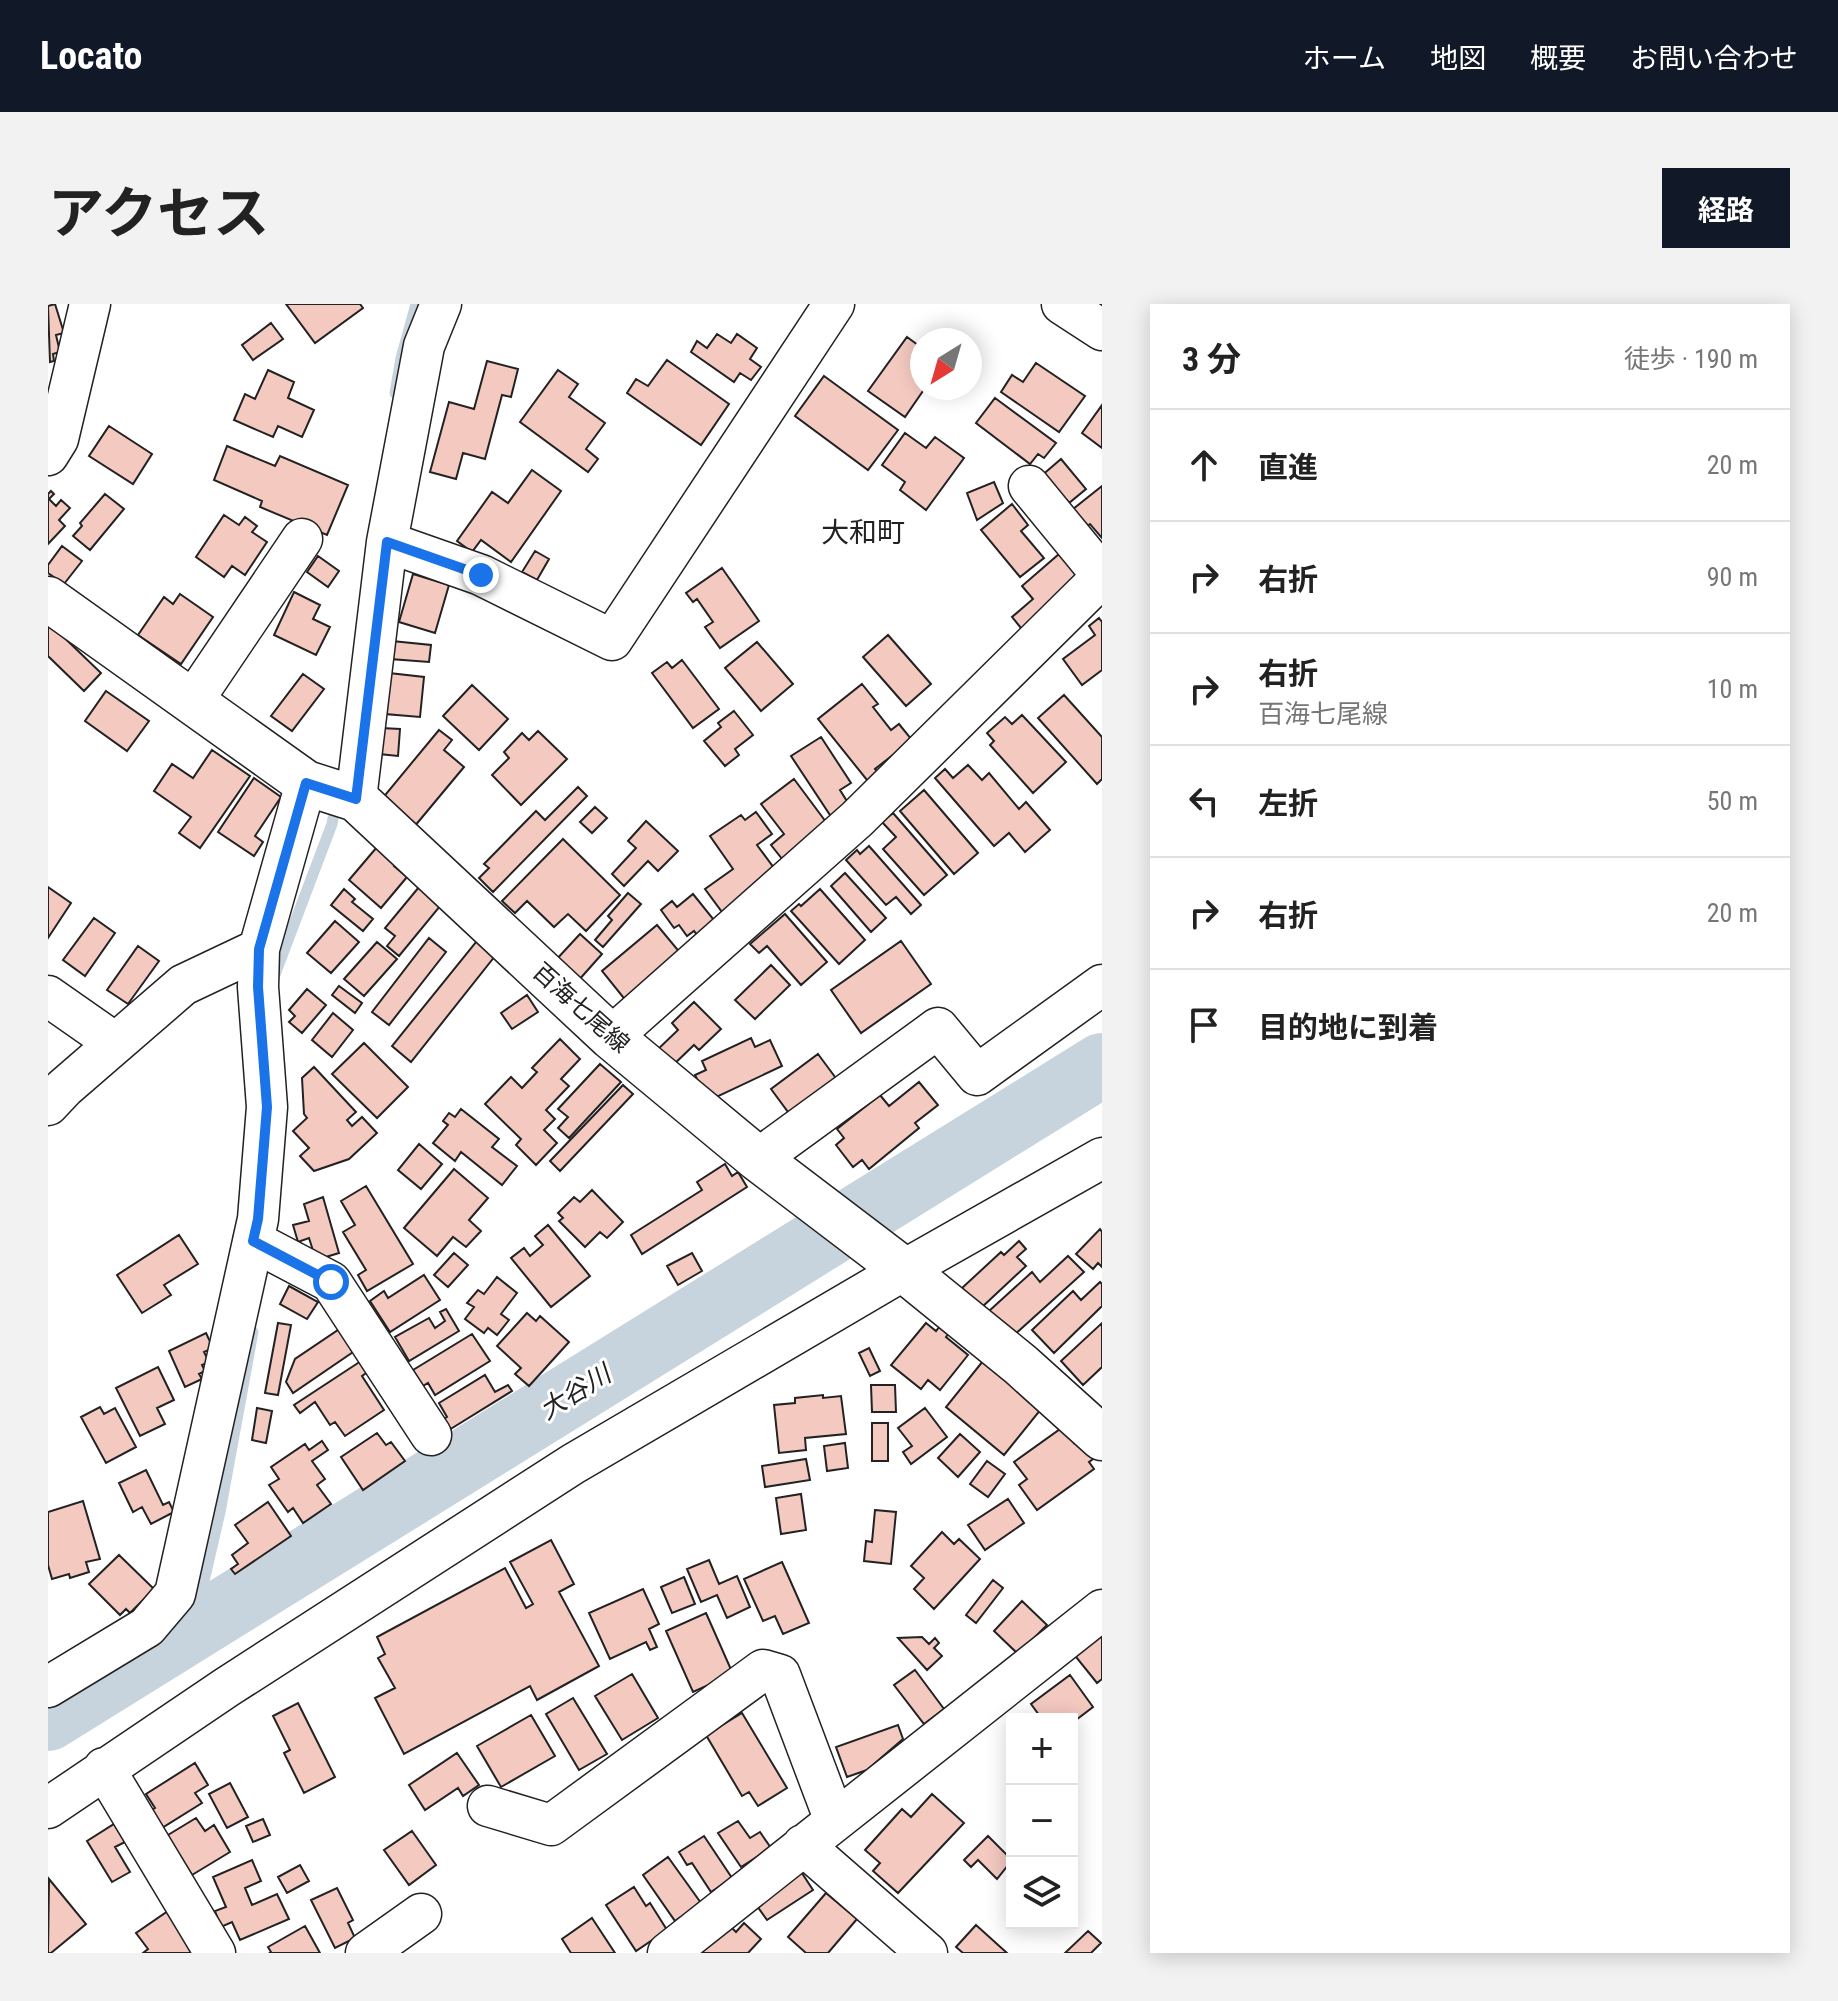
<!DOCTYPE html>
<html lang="ja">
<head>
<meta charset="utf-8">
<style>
	body { margin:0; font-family:"Roboto Condensed","Noto Sans JP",sans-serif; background:#f2f2f2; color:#222 }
	.controls { position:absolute; right:24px; bottom:24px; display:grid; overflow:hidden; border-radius:0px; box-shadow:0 4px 20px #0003 }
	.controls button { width:72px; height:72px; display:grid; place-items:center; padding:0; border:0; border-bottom:2px solid #e0e0e0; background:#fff; color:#222; font:40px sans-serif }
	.compass { position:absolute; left:862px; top:24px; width:72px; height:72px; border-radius:50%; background:#fff; box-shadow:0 4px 20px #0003; rotate:217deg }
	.stop { position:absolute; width:24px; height:24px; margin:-18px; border:6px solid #1a73e8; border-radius:50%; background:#fff }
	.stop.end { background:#1a73e8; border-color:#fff; box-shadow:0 2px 8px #0008 }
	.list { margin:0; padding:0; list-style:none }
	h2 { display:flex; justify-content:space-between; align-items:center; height:104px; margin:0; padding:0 32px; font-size:34px }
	h2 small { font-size:26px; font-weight:400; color:#767676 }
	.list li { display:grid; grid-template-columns:52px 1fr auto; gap:24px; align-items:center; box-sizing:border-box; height:112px; padding:0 32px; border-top:2px solid #e0e0e0 }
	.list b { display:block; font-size:30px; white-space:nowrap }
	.list p { margin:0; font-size:26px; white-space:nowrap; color:#767676 }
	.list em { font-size:26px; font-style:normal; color:#767676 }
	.icon { flex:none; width:44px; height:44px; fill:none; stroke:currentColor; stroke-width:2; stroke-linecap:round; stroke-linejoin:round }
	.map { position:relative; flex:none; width:1054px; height:1649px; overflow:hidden; border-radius:0px }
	header { display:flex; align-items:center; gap:48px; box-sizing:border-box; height:112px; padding:0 40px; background:#111827; color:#fff }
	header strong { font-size:38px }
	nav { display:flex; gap:44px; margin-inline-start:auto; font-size:28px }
	.intro { display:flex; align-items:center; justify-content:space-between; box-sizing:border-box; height:192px; padding:0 48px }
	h1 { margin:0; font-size:56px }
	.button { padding:20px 36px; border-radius:0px; background:#111827; color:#fff; font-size:28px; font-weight:700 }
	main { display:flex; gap:48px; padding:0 48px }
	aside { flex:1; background:#fff; border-radius:0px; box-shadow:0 4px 20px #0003 }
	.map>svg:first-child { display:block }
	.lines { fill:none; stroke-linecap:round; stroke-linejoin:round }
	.stream { stroke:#c7d3dd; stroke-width:11 }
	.river { stroke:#c7d3dd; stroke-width:64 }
	.building { fill:#f3c9c0; stroke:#222; stroke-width:2 }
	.minor-casing { stroke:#222; stroke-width:43 }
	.major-casing { stroke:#222; stroke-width:47 }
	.minor { stroke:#fff; stroke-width:40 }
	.major { stroke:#fff; stroke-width:44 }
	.route { stroke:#1a73e8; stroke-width:10 }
	.labels { text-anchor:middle; stroke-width:6; stroke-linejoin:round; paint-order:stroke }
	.street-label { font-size:24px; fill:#222; stroke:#fff }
	.water-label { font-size:26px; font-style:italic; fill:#222; stroke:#fff }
	.quarter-label { font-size:28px; fill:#222; stroke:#fff }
</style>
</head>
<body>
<header>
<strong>Locato</strong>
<nav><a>ホーム</a><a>地図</a><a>概要</a><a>お問い合わせ</a></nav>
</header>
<div class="intro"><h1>アクセス</h1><a class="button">経路</a></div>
<main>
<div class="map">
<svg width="1054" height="1649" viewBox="0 0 1054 1649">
	<rect width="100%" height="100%" fill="#fff"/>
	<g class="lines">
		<!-- stream -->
		<path class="stream" d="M347,89L353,54L368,0
			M226,673L284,520L288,498
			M151,1321L154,1286L172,1208L205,1028"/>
		<!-- river -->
		<path class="river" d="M0,1415L1054,761"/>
	</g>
	<!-- building -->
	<path class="building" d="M7,0L16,29L8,31L12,48L5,50L6,57L2,58L0,2Z
		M238,0H312L315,4L267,39Z
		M223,19L235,35L205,56L194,41Z
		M669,30L683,39L689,30L709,44L702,55L713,63L703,76L692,69L686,78L643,48L649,37L659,44Z
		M859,33L874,44V84H877L857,113L820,87Z
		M619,56L681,100L653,141L579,89L588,75L600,82Z
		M439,57L470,65L463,93L454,91L437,155L415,149L408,175L382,168L401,98L426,105Z
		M988,59L1037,92L1011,128L953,88L964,71L975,78Z
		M220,66L246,78L240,94L266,106L254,133L230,122L225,133L186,116L197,90L207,95Z
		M510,66L530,80L521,93L557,119L538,145L550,155L540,168L472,118Z
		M776,72L850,126L820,166L747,112Z
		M947,94L1008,139L996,154L990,150L982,160L928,119Z
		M1054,101V144L1034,129Z
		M61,122L104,150L85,180L41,152Z
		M857,129L878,144L887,133L916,154L878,206L852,186L857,178L834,161Z
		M179,142L227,162L232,152L300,181L279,231L212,203L214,197L166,176Z
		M1013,155L1038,185L1021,199L1016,193L1005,203L985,179Z
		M484,166L513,187L463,258L433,236L424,248L409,237L444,188L460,199Z
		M946,178L955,199L929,216L919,189Z
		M1054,182V234L1042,220L1029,230L1015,213Z
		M3,187L6,190L1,195L8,202L13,196L22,204L11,216L17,222L0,240V190Z
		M57,190L76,205L42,246L25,232L34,222L32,219Z
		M964,200L980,221L973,227L996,254L972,273L933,226Z
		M176,211L191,221L197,213L209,222L204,228L219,238L197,271L184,262L176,273L148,253Z
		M14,242L34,257L16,280L0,269V261Z
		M487,247L501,255L489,276L474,268Z
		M1011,250L1036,278L977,329L964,313L985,295L974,282Z
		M270,252L291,267L280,283L259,268Z
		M674,264L711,317L672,344L657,323L665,318L649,295L645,298L638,289Z
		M365,270L401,281L387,329L351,318Z
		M246,288L272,301L265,315L282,323L268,351L226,331Z
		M132,290L165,313L133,360L90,331L116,293L125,300Z
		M1051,314L1054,318V366L1034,381L1015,355L1047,331L1041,322Z
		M0,318L53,369L36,387L0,352Z
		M840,331L883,380L858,402L815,353Z
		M344,337L383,341L381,358L342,355Z
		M709,338L745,380L713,407L677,364Z
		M634,356L671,405L645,424L604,369L619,358L624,364Z
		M341,369L376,373L372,413L337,410Z
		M255,370L276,385L244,427L223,412Z
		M814,380L830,400L825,403L843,426L851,420L864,436L827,465L833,472L823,481L770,415Z
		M424,381L460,415L431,446L395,412Z
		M58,387L101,417L79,447L37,417Z
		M1016,391L1054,433V475L1049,480L990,414Z
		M686,407L705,431L687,445L691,451L677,462L656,437L673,423L670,419Z
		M974,411L1018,458L985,489L942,441L946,437L939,429L957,413L964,420Z
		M333,424L352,425L350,452L331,450Z
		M391,426L404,436L396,446L416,463L366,523L333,496Z
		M490,427L519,455L473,501L444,471L461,454L456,448L474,429L481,436Z
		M773,433L803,479L792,486L802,502L784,514L743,452Z
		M164,446L202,472L152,544L131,529L143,513L106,487L124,460L145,474Z
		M920,461L934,476L941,469L971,505L978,498L1002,526L977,548L961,529L946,542L887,474L897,465L905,474Z
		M206,474L233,493L207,532L215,538L206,552L170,528Z
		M746,475L781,522L735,556L723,541L736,530L713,500Z
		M530,483L539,492L445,588L431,574L441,564L436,560L488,507L497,516Z
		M876,486L930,549L906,570L852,507Z
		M547,503L559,514L544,529L532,518Z
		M708,508L724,530L709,541L729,568L674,608L657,585L685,565L662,532L693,511L697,516Z
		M845,509L899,571L876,591L835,545L848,533L834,518Z
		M598,517L630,547L610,567L600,557L576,582L564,570L588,544L580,537Z
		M515,535L572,591L538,627L520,610L506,623L479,597L467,609L454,597Z
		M821,542L873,601L863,610L848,593L838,601L798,556L809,546L812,550Z
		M329,543L348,559L346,562L359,573L333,604L301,576Z
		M797,569L838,614L823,628L783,582Z
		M0,583L23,599L0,634Z
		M371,583L393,601L351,652L339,642L347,632L337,624Z
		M296,585L307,595L304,598L325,615L315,627L283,601Z
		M772,585L817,636L791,660L743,607L751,600L753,602Z
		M580,589L593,600L555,643L547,636L564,616L560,612Z
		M645,590L670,621L652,635L646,627L639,632L631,621L626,624L613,606L624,597L629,603Z
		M737,610L779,658L753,681L719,642L711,649L702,640Z
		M46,614L67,629L37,672L15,656Z
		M287,617L311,638L283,669L259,649Z
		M609,621L639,657L583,703L554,667Z
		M532,630L554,650L530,677L507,657Z
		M432,633L451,647L363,758L344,742Z
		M381,634L398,648L341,721L324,708Z
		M853,637L883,680L813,729L783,686Z
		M329,638L349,655L316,692L296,675Z
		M90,642L111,657L80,700L59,686Z
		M723,661L742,681L707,715L687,696Z
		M291,682L314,699L307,709L284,691Z
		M259,685L278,701L254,729L241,718L247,712L241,706Z
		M479,691L490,708L464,725L453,709Z
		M646,698L673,725L651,746L646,741L621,765L606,749L630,726L624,719Z
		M285,709L305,726L284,753L264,736Z
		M703,734L707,743L722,736L734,762L660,797L647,771L658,766L654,757Z
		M512,735L532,755L513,775L521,782L498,806L507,815L496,826L509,839L488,861L468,841L473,835L437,800L463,773L474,784L489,768L484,764Z
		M316,739L360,783L329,814L284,770Z
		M770,750L790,777L743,812L723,785Z
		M552,760L573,778L521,834L510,824L520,813L510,805Z
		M266,763L308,808L299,816L304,822L314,813L329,829L301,855L266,867L252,852L261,844L245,827L259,814L256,810L254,774Z
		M871,778L890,801L867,819L871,824L821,865L814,856L805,863L788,841L796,834L789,825L832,791L841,802Z
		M575,781L585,790L512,867L502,857Z
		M413,805L451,835L444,843L469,862L454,881L413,848L407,857L385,839L400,821L395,817L401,809L407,813Z
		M371,840L394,860L373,885L350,866Z
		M677,860L684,872L690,868L699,883L594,950L583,931L654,886L649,878Z
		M406,865L440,894L421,916L433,927L418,943L405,933L389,952L356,924Z
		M318,882L365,960L319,987L310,971L318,966L295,928L307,921L293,897Z
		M544,886L575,918L559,934L552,928L537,943L511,917L515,914L510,909L526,893L532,898Z
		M275,893L291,949L268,956L261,934L250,938L245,921L261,917L256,900Z
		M500,921L542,972L503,1003L463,954L476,944L482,952L495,941L487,932Z
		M1052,925L1054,928V963L1050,959L1045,965L1028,950Z
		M131,931L150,960L116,981L123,991L94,1009L69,971Z
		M971,937L978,945L969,953L978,962L933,1004L914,984L953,948L956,951Z
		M406,949L420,961L400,983L386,971Z
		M644,949L654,967L630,981L619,962Z
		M1020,952L1036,968L965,1032L941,1007L984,968L992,978Z
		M376,971L392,996L342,1028L322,997L336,987L340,994Z
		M449,973L469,989L453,1010L461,1016L449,1031L440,1024L436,1029L417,1015L426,1003L419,999L430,986L436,990Z
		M1052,978L1054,980V1002L1006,1049L984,1026L1025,987L1033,996Z
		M241,982L270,998L259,1015L232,1000Z
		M398,1005L411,1027L361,1057L347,1033L381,1014L387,1024L397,1017L392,1008Z
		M479,1009L488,1017L492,1012L521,1038L481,1082L467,1070L473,1064L449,1042Z
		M230,1019L243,1021L230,1091L217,1089Z
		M878,1019L888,1027L892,1022L901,1029L898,1033L920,1051L892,1086L880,1076L873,1085L843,1061Z
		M1054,1019V1063L1035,1081L1013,1057Z
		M293,1024L308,1046L245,1089L238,1078L247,1055Z
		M158,1029L165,1044L156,1048L161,1058L154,1061L157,1067L151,1070L154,1075L137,1083L121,1047Z
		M424,1030L442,1057L387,1091L380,1079L375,1082L365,1066Z
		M821,1044L832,1067L822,1072L811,1049Z
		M939,1052L998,1099L956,1151L898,1103Z
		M313,1057L321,1067L314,1072L336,1106L297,1132L287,1118L282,1121L267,1098L252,1109L246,1101Z
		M110,1063L126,1096L109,1104L117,1120L92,1132L68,1084Z
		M437,1071L447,1088L460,1081L464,1087L401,1126L394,1116L399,1113L391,1099Z
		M823,1081H847L848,1108H824Z
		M775,1091V1094L793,1092L798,1130L757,1134L758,1146L731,1149L726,1101L747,1099V1094Z
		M52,1103L56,1110L67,1104L88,1143L58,1159L33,1113Z
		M209,1104L224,1107L218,1139L204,1136Z
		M877,1104L899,1133L863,1160L855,1148L864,1142L850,1124Z
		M824,1119H840V1157H824Z
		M1015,1123L1026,1139L1034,1133L1048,1153L1041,1158L1046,1165L989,1206L971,1181L979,1175L966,1158Z
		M329,1129L338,1141L343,1138L357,1157L315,1186L293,1153Z
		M912,1130L932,1148L910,1173L890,1154Z
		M274,1137L280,1146L264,1157L277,1175L269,1181L283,1200L255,1219L245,1204L240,1208L221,1181L231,1175L223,1163L257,1140L261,1146Z
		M797,1139L800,1164L779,1167L776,1142Z
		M758,1155L762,1176L717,1183L714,1162Z
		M939,1157L957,1170L940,1193L922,1180Z
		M98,1166L115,1201L121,1198L126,1208L103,1220L94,1203L85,1208L71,1179Z
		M753,1190L758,1226L733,1230L728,1194Z
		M960,1195L976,1219L937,1246L920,1221Z
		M35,1197L52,1255L38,1258L41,1268L22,1274L21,1270L4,1275L0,1261V1208Z
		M220,1198L243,1232L187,1270L183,1265L190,1260L184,1251L200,1239L187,1221Z
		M827,1206L848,1208L843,1260L816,1257L818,1237L824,1238Z
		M894,1228L906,1240L911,1235L932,1255L886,1305L866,1285L876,1274L863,1262Z
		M503,1236L526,1280L511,1288L551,1362L489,1396L482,1382L356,1450L327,1394L347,1384L330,1354L337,1350L329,1333L457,1264L478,1304L485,1300L462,1258Z
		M71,1251L106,1285L82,1309L78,1305L72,1311L41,1280Z
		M661,1256L671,1280L689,1272L702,1303L679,1314L669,1291L653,1298L639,1265Z
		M734,1258L761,1319L735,1330L727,1312L715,1317L696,1275Z
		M636,1273L647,1300L624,1309L613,1283Z
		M945,1276L955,1284L928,1319L918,1311Z
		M595,1285L611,1320L601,1325L609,1343L602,1346L598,1338L562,1355L541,1309Z
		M974,1297L999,1321L970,1350L946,1327Z
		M658,1309L685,1370L645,1388L618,1327Z
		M1054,1325V1375L1049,1379L1024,1348Z
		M874,1333L881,1340L887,1334L891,1339L886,1344L894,1352L879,1366L850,1334Z
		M867,1366L896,1405L876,1420L846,1381Z
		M584,1370L610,1414L574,1436L547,1392Z
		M1022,1371L1045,1403L1024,1419V1415H994L983,1400Z
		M525,1394L559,1450L531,1466L498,1410Z
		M250,1399L287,1473L256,1489L236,1449L242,1446L225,1412Z
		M694,1409L739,1484L710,1502L701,1488L694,1492L658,1431Z
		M483,1411L507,1452L453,1483L429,1442Z
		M850,1421L855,1435L819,1466L799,1473L788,1443Z
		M409,1449L431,1481L415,1492L410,1484L377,1506L361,1481Z
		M147,1459L160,1481L147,1489L154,1499L109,1527L98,1509L107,1504L98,1490Z
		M182,1479L200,1513L179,1524L161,1490Z
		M884,1490L916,1519L850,1589L825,1567L832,1559L817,1546L854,1505L863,1513Z
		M148,1514L157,1527L166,1521L182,1548L144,1571L131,1550L126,1552L115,1534Z
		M215,1515L222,1531L205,1538L198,1522Z
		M690,1517L702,1534L712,1528L723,1544L693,1563L670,1529Z
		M66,1520L77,1538L67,1543L82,1568L64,1578L39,1537Z
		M364,1527L388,1561L361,1581L336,1546Z
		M656,1532L684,1574L663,1588L644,1559L639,1561L631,1548Z
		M940,1532L964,1556L949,1575L930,1556L923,1563L916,1556Z
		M620,1553L653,1599L627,1617L595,1571Z
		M204,1556L213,1577L197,1584L204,1601L229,1590L241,1615L192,1636L184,1618L173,1623L167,1607L178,1603L165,1573Z
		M746,1557L765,1586L719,1616L699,1588Z
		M252,1561L261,1577L239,1589L230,1573Z
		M1,1575L38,1620L3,1649H0Z
		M586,1583L598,1602L602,1599L619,1626L588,1647L558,1601Z
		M289,1584L305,1616L300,1619L307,1634L287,1644L263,1596Z
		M778,1589L809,1615L780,1649H758L740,1633Z
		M123,1605L150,1643L141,1649H95L100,1645L88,1629Z
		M544,1614L567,1649H523L514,1635Z
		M696,1619L713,1635L700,1649H652L680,1620L688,1628Z
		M928,1621L959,1649H915L908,1643Z
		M257,1622L272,1649H221L223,1648L220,1643Z
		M1040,1627L1053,1639L1043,1649H1017Z"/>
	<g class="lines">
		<defs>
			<path id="minor" d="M1014,0L1054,26
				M0,151L10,135L42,0
				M981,182L1054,271
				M339,238L433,271L564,336L786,0
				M144,398L254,235
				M308,495L339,238L376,42L393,0
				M0,692L67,739
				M563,733L809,515L1054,273
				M0,801L16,784L135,681L211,645
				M710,855L890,724L929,771L1054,681
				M205,937L283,978L383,1131
				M0,1383L99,1323L127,1290L210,915L219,803L210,683L211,645L258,479
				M56,1464L167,1649
				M440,1502L503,1521L715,1366L732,1371L787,1517
				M0,1504L179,1383L525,1160L856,966L1054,854
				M755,1541L879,1649
				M318,1649L373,1610
				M620,1649L1054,1306"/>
			<path id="major" d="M0,295L258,479L308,495L563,733L710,855L856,966L973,1061L1054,1134"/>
		</defs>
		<!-- minor casing -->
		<use href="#minor" class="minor-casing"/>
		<!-- major casing -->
		<use href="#major" class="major-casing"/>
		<!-- minor -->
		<use href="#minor" class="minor"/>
		<!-- major -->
		<use href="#major" class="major"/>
	</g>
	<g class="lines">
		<!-- route -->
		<path class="route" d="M283,978L205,937L210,915L219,803L210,683L211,645L258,479L308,495L339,238L433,271"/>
	</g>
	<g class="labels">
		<!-- street labels -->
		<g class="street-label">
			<text transform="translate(533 704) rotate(42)" y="8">百海七尾線</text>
		</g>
		<!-- water labels -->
		<g class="water-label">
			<text transform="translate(527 1088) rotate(-32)" y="9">大谷川</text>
		</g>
		<!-- quarter labels -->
		<g class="quarter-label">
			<text x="815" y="238">大和町</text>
		</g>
	</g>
</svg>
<div class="controls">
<button>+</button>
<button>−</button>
<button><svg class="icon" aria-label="layers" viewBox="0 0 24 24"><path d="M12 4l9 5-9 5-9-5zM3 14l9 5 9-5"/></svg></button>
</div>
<svg class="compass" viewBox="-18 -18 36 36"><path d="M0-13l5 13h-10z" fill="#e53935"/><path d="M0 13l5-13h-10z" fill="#767676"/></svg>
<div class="stop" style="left:283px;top:978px"></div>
<div class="stop end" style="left:433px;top:271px"></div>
</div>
<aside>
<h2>3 分<small>徒歩 · 190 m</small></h2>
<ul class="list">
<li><svg class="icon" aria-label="ahead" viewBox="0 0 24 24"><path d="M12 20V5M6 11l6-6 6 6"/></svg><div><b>直進</b></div><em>20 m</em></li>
<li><svg class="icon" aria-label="right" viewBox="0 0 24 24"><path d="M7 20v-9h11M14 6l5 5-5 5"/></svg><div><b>右折</b></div><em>90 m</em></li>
<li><svg class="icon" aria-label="right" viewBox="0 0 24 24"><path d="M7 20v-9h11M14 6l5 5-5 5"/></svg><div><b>右折</b><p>百海七尾線</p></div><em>10 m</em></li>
<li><svg class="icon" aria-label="left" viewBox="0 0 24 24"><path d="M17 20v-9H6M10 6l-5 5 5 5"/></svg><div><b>左折</b></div><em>50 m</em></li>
<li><svg class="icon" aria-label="right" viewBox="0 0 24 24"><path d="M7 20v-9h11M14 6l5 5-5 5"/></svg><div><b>右折</b></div><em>20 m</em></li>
<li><svg class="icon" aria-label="arrive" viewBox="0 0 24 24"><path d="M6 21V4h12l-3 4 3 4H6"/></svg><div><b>目的地に到着</b></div></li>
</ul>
</aside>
</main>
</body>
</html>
